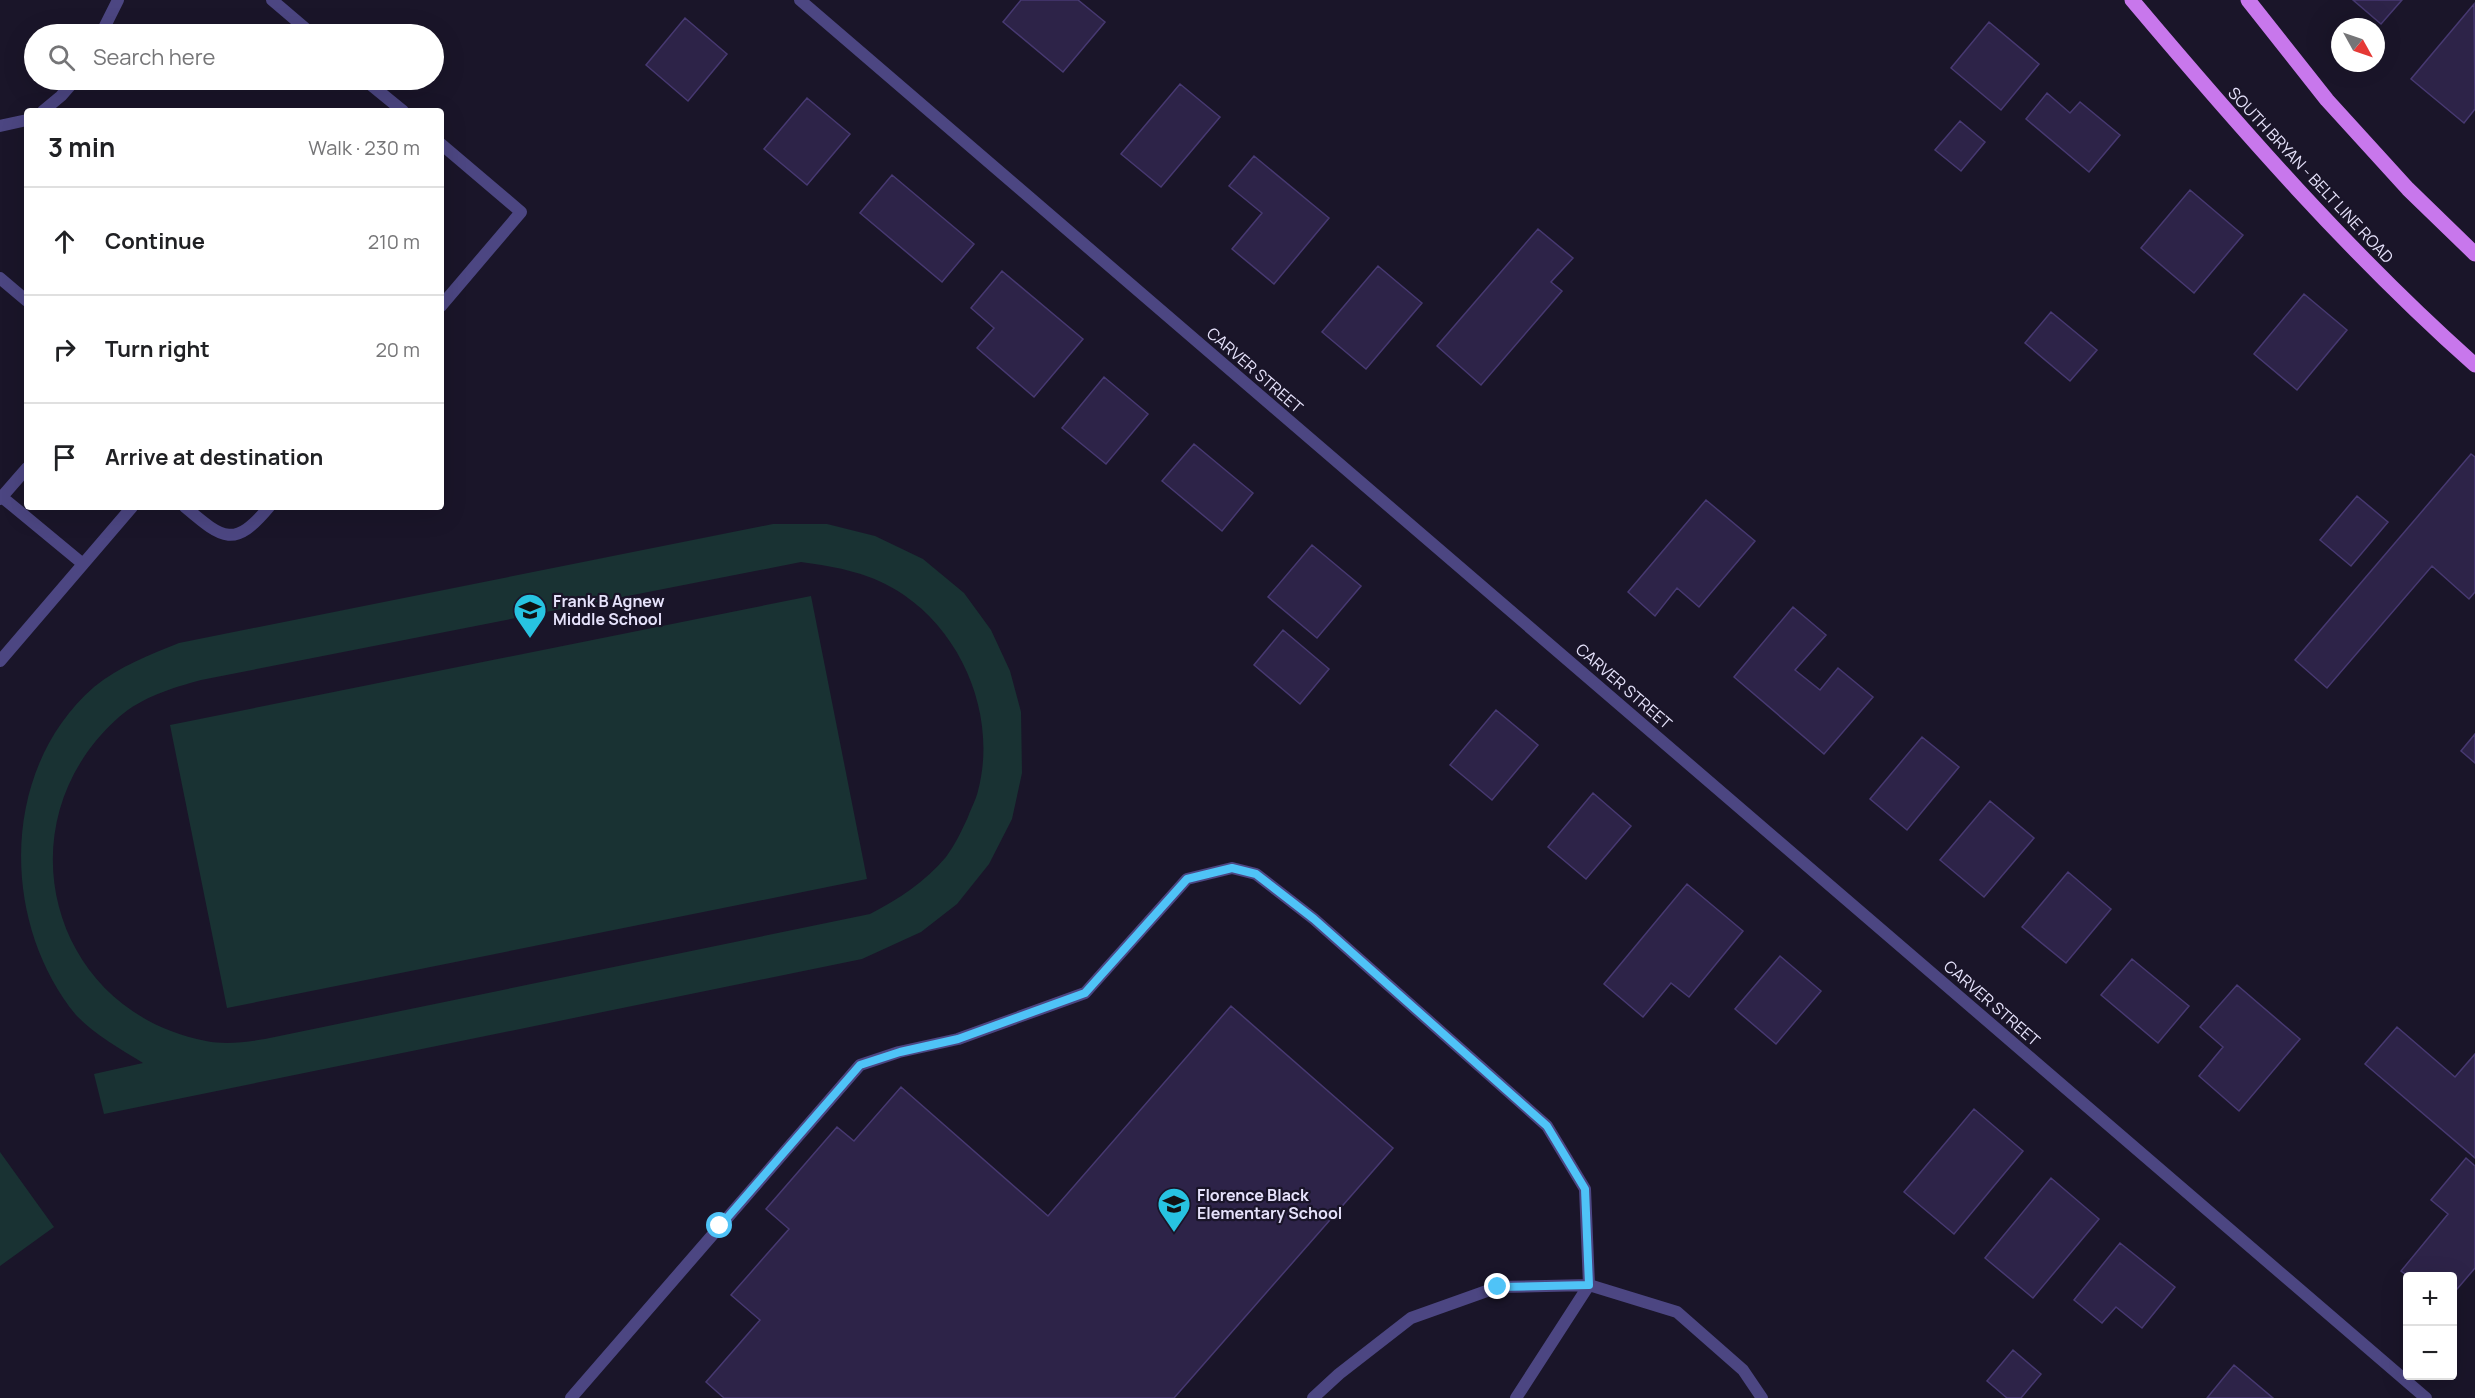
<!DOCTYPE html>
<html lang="en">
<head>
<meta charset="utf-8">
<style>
	body { margin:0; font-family:Manrope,sans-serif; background:#f2f2f2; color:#202124 }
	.controls { position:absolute; right:18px; bottom:18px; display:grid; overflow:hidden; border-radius:6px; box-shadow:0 6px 24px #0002 }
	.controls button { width:54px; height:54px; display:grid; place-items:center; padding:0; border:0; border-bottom:2px solid #e0e0e0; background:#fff; color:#202124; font:30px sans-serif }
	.compass { position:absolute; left:2331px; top:18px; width:54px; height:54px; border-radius:50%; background:#fff; box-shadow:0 6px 24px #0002; rotate:130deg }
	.stop { position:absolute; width:18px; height:18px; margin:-14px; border:4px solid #4fc3f7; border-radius:50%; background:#fff }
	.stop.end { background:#4fc3f7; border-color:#fff; box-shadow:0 2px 6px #0008 }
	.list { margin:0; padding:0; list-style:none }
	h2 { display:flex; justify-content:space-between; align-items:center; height:78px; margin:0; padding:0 24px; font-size:26px }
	h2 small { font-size:20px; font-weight:400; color:#757577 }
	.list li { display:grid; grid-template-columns:39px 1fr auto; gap:18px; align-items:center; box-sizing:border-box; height:108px; padding:0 24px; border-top:2px solid #e0e0e0 }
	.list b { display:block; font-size:22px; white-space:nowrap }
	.list em { font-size:20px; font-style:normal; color:#757577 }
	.icon { flex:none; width:33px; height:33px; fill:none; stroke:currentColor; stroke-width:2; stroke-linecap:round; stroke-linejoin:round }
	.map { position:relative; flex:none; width:2475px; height:1398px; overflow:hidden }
	.search { position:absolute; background:#fff; box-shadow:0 6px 24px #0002; left:24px; top:24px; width:420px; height:66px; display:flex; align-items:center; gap:15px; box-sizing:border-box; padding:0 21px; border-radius:33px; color:#757577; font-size:22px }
	.panel { position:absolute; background:#fff; box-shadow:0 6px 24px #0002; left:24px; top:108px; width:420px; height:402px; border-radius:6px }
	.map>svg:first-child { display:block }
	.green { fill:#193233; fill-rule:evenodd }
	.building { fill:#2d2348; stroke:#473971; stroke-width:1.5 }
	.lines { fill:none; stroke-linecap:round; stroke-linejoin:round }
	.lane { stroke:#4c4682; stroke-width:12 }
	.street { stroke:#4c4682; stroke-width:12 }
	.primary { stroke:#c877ec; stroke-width:15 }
	.route { stroke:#4fc3f7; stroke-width:8 }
	.labels { text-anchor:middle; stroke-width:4.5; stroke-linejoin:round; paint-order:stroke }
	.street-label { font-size:16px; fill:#e6e2fb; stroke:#1a1529 }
	.poi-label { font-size:16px; font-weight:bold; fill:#e6e2fb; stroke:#1a1529; text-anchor:start }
</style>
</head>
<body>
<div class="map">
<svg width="2475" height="1398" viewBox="0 0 2475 1398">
	<rect width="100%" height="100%" fill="#1a1529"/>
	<!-- green -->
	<path class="green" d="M773,524H827L875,536L923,559L964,593L991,630L1010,671L1021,712L1022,773L1012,819L989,864L957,904L921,932L862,959L104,1114L94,1074L143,1063C119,1048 95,1035 76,1015C0,922 0,769 94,687C120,666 149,655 179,643ZM801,562C838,567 872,573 904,595C965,637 997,719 978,791C976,800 971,808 968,817C962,830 955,845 946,857C925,882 899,899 870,914L265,1039C246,1042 226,1045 206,1041C49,1011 0,822 119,717C142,697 172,688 201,680Z
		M811,596L867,879L227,1008L170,725Z
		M0,1152L54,1227L0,1266Z"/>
	<!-- building -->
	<path class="building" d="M1021,0H1078L1105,22L1063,72L1003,22Z
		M2353,0H2402L2381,24Z
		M2474,4L2475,109L2464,123L2411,79Z
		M685,18L727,54L688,101L646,65Z
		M1989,22L2039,64L2001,110L1951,68Z
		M1180,84L1220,117L1161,187L1121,154Z
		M2047,93L2070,113L2080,102L2120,135L2089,172L2026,119Z
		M807,98L850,134L807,185L764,149Z
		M1960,121L1985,142L1961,171L1935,150Z
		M1254,156L1329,218L1274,284L1232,249L1262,213L1229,186Z
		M892,175L974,244L942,282L860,213Z
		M2190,190L2243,235L2194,293L2141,248Z
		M1538,229L1573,258L1551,282L1562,291L1481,385L1437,346Z
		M1378,266L1422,303L1366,369L1322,332Z
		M1002,271L1083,339L1034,397L977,348L994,328L971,308Z
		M2304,294L2347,330L2297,390L2254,354Z
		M2051,312L2097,350L2070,381L2025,343Z
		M1104,377L1148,414L1106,464L1062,428Z
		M1194,444L1253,493L1222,531L1162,481Z
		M2471,454L2475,457V592L2469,599L2432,566L2327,688L2295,660Z
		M2357,496L2388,522L2351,566L2320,540Z
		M1706,500L1755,541L1699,607L1677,588L1655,616L1628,592Z
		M1312,545L1361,586L1317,638L1268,597Z
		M1793,607L1826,635L1795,670L1820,690L1838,668L1873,697L1824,754L1734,677Z
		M1283,630L1329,669L1300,704L1254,665Z
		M1496,710L1538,745L1492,800L1450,765Z
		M2475,734V763L2461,751Z
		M1922,737L1959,767L1907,830L1870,799Z
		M1593,793L1631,826L1586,879L1548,847Z
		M1990,801L2034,838L1984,897L1940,860Z
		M2068,872L2111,909L2066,963L2022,927Z
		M1687,884L1743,931L1689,997L1671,983L1643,1017L1604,984Z
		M1780,956L1821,991L1776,1044L1735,1009Z
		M2132,959L2189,1006L2158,1043L2101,995Z
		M2237,985L2300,1039L2239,1111L2199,1076L2223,1047L2200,1027Z
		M1231,1006L1393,1148L1174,1398H724L706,1382L760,1320L731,1295L789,1229L766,1209L837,1127L854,1141L901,1087L1048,1216Z
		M2397,1027L2455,1077L2475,1054V1158L2365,1064Z
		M1974,1109L2023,1151L1954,1234L1904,1192Z
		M2466,1158L2475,1166V1268L2452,1295V1276H2408L2401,1271L2448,1214L2431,1200Z
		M2051,1178L2099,1219L2033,1298L1985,1258Z
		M2120,1243L2175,1287L2142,1328L2116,1307L2102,1323L2074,1300Z
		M2013,1350L2041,1374L2021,1398H2007L1987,1381Z
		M2234,1365L2273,1398H2207Z"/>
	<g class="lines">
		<!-- lane -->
		<path class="lane" d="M272,0L312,34
			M365,80L403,111
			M441,144L521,212L441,306
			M0,278L27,301
			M2,497L83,564
			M0,499L27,468
			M185,507C223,539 234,549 269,507
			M0,661L132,507
			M571,1398L860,1065L899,1052L958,1039L1085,993L1187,879L1232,868L1256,874L1314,919L1547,1126L1585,1189L1589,1285L1516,1398
			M1313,1398L1339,1374L1411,1318L1498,1287L1589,1285L1677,1312L1743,1370L1762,1398"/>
		<!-- street -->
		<path class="street" d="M800,0L2426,1398
			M101,34L118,0
			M43,111L61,96L75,80
			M0,126L27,120"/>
		<!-- primary -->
		<path class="primary" d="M2132,0C2240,128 2350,254 2475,365
			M2248,0L2327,100L2408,189L2475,254"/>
	</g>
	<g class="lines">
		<!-- route -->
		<path class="route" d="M720,1226L860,1065L900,1052L958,1039L1085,993L1187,879L1232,868L1256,874L1314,919L1547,1126L1585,1189L1589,1285L1498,1287"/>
	</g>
	<!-- icons -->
	<defs>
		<symbol id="school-pin" viewBox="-11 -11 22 30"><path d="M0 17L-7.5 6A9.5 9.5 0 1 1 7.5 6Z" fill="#27c3e1" stroke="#1a1529"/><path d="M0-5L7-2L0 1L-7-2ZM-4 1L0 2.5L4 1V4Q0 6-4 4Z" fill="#111"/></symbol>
	</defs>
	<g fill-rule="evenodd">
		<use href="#school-pin" x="511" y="591" width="38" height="52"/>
		<use href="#school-pin" x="1155" y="1185" width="38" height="52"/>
	</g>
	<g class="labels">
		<!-- street labels -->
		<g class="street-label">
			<text transform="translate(2311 175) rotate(47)" y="6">SOUTH BRYAN - BELT LINE ROAD</text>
			<text transform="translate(1255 370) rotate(41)" y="6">CARVER STREET</text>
			<text transform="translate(1624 686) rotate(41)" y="6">CARVER STREET</text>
			<text transform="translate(1992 1003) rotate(41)" y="6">CARVER STREET</text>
		</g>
		<!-- poi labels -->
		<g class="poi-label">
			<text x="553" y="607">Frank B Agnew<tspan x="553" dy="18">Middle School</tspan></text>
			<text x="1197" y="1201">Florence Black<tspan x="1197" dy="18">Elementary School</tspan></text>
		</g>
	</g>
</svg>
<div class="controls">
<button>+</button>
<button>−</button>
</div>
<svg class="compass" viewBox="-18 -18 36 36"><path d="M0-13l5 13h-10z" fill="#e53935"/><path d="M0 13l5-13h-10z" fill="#757577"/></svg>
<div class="stop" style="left:720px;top:1226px"></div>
<div class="stop end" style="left:1498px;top:1287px"></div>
<div class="search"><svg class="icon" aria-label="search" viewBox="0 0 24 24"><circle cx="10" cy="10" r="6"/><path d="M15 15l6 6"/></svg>Search here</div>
<section class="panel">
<h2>3 min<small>Walk · 230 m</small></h2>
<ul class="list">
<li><svg class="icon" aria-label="ahead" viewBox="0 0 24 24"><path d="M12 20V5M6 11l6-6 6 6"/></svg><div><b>Continue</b></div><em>210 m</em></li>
<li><svg class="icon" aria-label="right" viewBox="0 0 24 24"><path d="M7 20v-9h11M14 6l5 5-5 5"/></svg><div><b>Turn right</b></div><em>20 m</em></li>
<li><svg class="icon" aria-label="arrive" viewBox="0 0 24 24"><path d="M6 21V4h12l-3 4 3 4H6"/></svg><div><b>Arrive at destination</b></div></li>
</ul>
</section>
</div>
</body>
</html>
